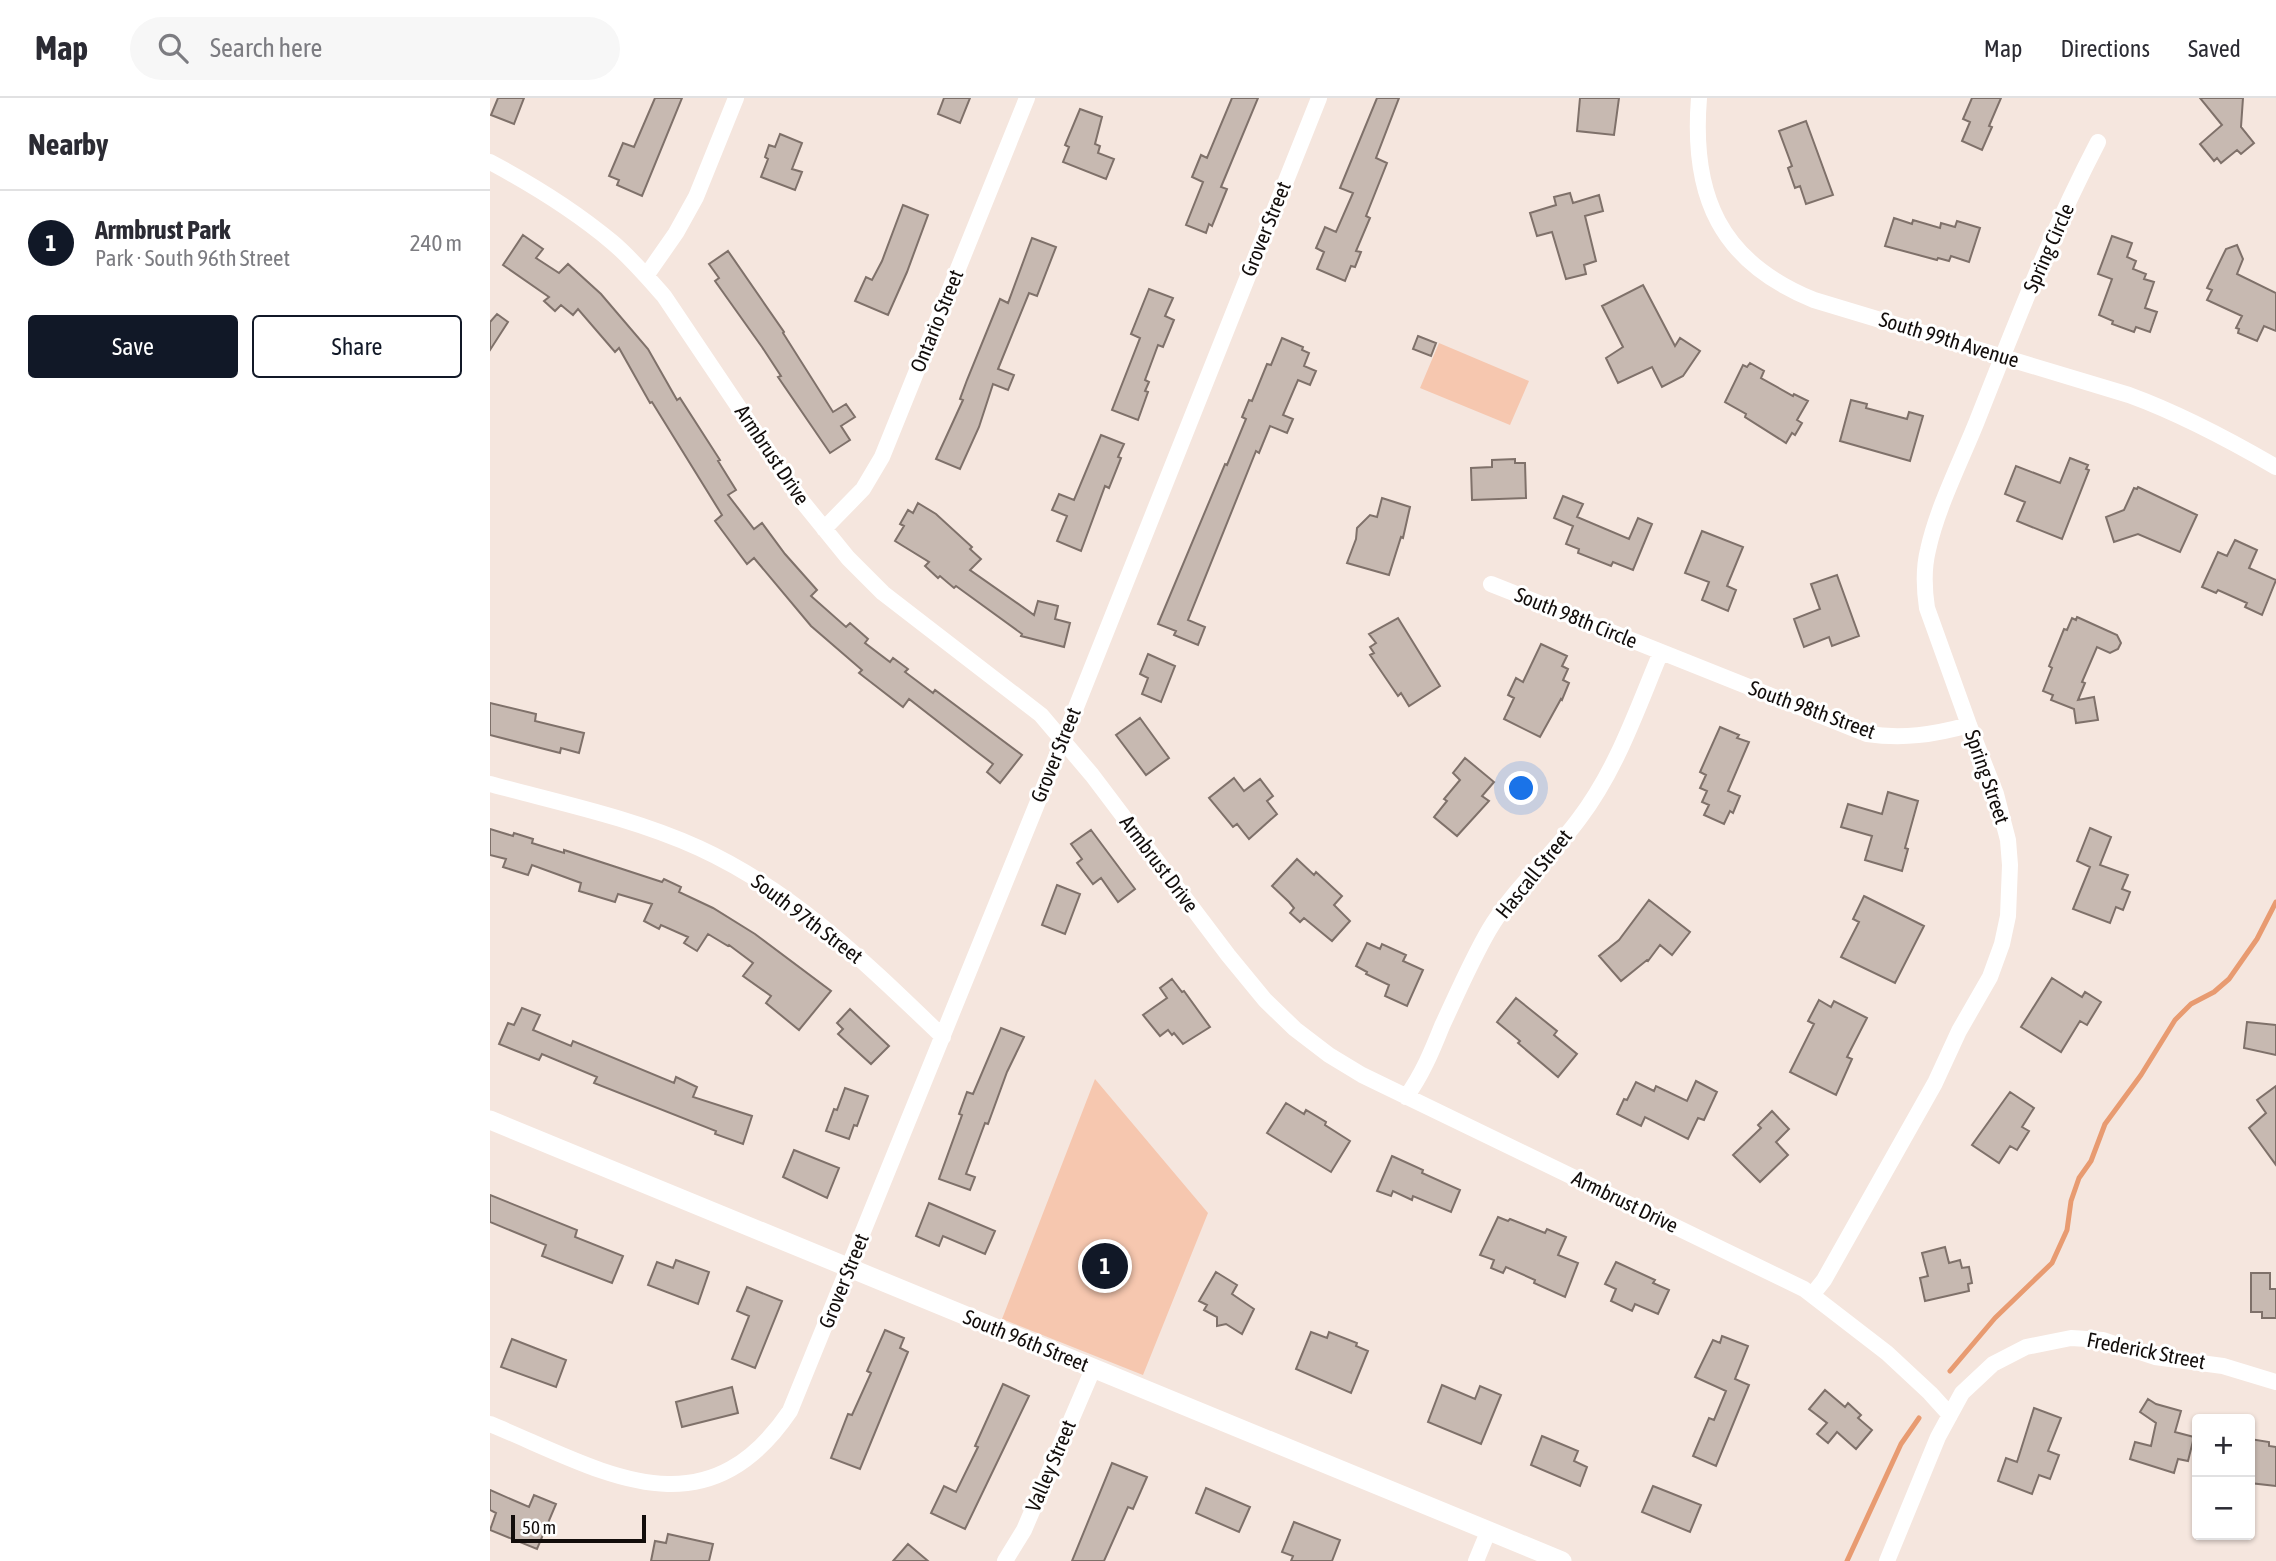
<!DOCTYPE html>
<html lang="en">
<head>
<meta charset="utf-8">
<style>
	body { margin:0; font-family:"Asap Condensed",sans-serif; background:#f7f7f7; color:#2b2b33 }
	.controls { position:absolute; right:21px; bottom:21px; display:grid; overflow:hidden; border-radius:7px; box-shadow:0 2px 5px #0004 }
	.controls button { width:63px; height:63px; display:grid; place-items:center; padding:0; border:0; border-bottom:2px solid #e1e1e2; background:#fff; color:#2b2b33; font:35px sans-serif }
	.scale { position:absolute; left:21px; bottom:18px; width:135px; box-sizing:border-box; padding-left:7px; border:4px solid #120d0b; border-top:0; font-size:19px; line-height:24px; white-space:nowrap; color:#120d0b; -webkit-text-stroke:5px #fff; paint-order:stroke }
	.you { position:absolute; left:1032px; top:691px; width:24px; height:24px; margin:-18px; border:5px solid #fff; border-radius:50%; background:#1a73e8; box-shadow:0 0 0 10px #1a73e833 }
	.badge { display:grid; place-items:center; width:46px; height:46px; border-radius:50%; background:#111827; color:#fff; font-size:23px; font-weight:700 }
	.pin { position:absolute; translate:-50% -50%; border:4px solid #fff; box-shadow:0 2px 7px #0006 }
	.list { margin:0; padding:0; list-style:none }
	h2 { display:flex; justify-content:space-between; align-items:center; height:91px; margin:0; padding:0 28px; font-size:30px }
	h2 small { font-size:23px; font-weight:400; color:#7c7c81 }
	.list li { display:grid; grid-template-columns:46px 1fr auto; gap:21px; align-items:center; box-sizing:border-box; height:105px; padding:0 28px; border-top:2px solid #e1e1e2 }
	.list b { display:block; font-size:26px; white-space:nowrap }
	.list p { margin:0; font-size:23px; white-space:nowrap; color:#7c7c81 }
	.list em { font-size:23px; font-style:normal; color:#7c7c81 }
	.actions { display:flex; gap:14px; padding:21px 28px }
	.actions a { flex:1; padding:16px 0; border:2px solid #111827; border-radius:7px; text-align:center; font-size:24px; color:#111827 }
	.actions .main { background:#111827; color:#fff }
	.icon { flex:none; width:38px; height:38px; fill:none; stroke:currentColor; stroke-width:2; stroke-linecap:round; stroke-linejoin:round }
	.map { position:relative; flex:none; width:1786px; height:1463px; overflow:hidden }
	header { display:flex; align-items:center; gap:42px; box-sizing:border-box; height:98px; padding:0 35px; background:#fff; border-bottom:2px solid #e1e1e2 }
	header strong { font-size:33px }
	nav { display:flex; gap:38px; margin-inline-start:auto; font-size:24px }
	.search { width:490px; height:63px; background:#f7f7f7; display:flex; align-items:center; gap:18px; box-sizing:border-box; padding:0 24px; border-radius:38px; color:#7c7c81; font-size:26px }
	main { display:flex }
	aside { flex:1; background:#fff }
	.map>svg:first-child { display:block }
	.green { fill:#f6c7af }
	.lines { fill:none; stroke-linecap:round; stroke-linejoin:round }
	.stream { stroke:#e89b71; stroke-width:5 }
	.building { fill:#c7b9b1; stroke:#7f716a; stroke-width:2 }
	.minor { stroke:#fff; stroke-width:16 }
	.tertiary { stroke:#fff; stroke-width:19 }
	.labels { text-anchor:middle; stroke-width:6; stroke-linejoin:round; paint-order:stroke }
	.street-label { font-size:21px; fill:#120d0b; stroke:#fff }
</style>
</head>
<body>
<header>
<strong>Map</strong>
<div class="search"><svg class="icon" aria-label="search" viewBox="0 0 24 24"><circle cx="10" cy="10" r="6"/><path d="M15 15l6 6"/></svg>Search here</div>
<nav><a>Map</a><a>Directions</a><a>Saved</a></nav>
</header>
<main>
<aside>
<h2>Nearby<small></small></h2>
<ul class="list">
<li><span class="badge">1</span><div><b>Armbrust Park</b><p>Park · South 96th Street</p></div><em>240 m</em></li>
</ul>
<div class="actions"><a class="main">Save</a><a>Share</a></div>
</aside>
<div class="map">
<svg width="1786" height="1463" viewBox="0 0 1786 1463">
	<rect width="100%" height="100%" fill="#f5e6de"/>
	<!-- green -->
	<path class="green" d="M949,245L1039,283L1020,327L930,290Z
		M605,981L718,1115L653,1277L512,1221Z"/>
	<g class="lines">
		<!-- stream -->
		<path class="stream" d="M1460,1273L1505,1220L1562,1165L1577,1132L1581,1103L1589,1080L1601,1063L1615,1026L1651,977L1685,922L1701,906L1724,894L1739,881L1767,841L1786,804
			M1357,1463L1411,1346L1429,1320"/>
	</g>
	<!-- building -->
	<path class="building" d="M8,0H34L24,26L1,17Z
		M165,0H192L152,98L127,87L129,82L119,78L133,45L144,49Z
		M454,0H480L470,25L448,16Z
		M742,0H768L731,89L737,91L722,128L719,126L716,135L696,127L713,84L702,79L711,57L717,60Z
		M887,0H909L886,60L897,65L876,118L880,120L866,153L871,154L865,169L861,168L855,183L827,171L834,154L826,150L835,129L846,134L863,95L850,90Z
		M1090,0H1129L1124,37L1087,33Z
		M1482,0H1511L1499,28L1502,29L1492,52L1472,43L1480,24L1473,21Z
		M1710,0H1753L1751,29L1764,45L1751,56L1747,52L1731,65L1727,60L1724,63L1710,46L1732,27Z
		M590,11L612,19L605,46L610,48L608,55L624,61L616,81L573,64L579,49L575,47Z
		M1316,23L1343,97L1316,106L1310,88L1305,90L1298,70L1302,68L1289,33Z
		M290,36L312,45L302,71L312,74L305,92L271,79L278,61L275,59L279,47L285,49Z
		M1080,95L1083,105L1109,97L1113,113L1095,118L1106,163L1094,167L1096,176L1076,181L1062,134L1047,138L1040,115L1066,107L1064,99Z
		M413,107L438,117L417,174L398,217L365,203L376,179L382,182L392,163Z
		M1404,120L1422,126L1423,122L1450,130L1451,125L1465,129L1467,123L1490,130L1479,164L1461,158L1459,163L1448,160L1447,162L1395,148Z
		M33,137L53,151L46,160L69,175L78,166L111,196L158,251L187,302L190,300L230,362L228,363L246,392L238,397L264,431L272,425L295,456L327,492L321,498L356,529L360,525L378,541L375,545L400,564L403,560L418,571L415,574L443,595L445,592L532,657L510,685L497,674L503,666L482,650L419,601L413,609L369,575L372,572L321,528L264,460L257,466L225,423L232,417L162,304L160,305L129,250L125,254L88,211L83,217L71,207L65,213L54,203L59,199L13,167Z
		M1622,138L1642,145L1637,159L1646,163L1643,171L1656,176L1654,181L1664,184L1655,210L1667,214L1660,234L1646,229L1644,234L1622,226L1623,223L1609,217L1622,181L1608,176Z
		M542,140L566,149L547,198L539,195L508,271L524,277L518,292L503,286L489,329L470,371L446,361L473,302L470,301L477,282L510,201L518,205Z
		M1747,147L1753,161L1747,176L1786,195V233L1774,228L1767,243L1748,235L1749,231L1746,230L1752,218L1717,202L1722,192L1717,190L1736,151Z
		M238,153L294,234L293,235L343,314L356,306L365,319L351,328L360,342L340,355L288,279L291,278L272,249L225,183L229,180L219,166Z
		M1153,187L1185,248L1190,240L1210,253L1193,278L1172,289L1162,269L1128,285L1116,260L1133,249L1112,208Z
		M659,191L683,200L675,218L684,222L673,249L668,247L655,282L659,284L655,293L658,294L648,322L622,312L650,240L641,236Z
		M7,216L18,224L0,252V224Z
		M928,238L946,245L941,258L923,251Z
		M792,240L813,249L812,252L819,255L814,268L826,273L820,287L808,282L793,317L803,321L797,335L780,328L769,355L766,353L698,522L715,529L708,547L684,537L686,533L668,526L735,366L737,367L756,321L752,319L759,302L762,303L777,266L781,267Z
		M1260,265L1274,273L1271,280L1303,298L1304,296L1318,303L1307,322L1312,325L1305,337L1302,335L1296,345L1255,319L1256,316L1235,304L1253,267L1257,269Z
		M1361,302L1377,306L1376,310L1417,321L1419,314L1433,318L1420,363L1350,343Z
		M611,337L634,346L628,359L631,360L619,390L615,388L591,453L567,443L577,418L562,412L569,396L584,402Z
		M1580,360L1598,367L1596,371L1599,372L1572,441L1527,423L1535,404L1515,396L1526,368L1570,385Z
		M1025,361V365H1035L1036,400L982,402L981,370L1002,369V362Z
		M1648,389L1707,417L1690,454L1648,436L1624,444L1616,419L1634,412L1644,390L1647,391Z
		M1073,398L1093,406L1087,419L1139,441L1148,420L1162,426L1143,472L1123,464L1121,468L1088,455L1089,451L1076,446L1083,428L1064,420Z
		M892,400L920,409L913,440L911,439L899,477L857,465L866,441L867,430L880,417L887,419Z
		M428,405L446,416L482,449L480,451L491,461L480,472L544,517L548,503L568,508L565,521L580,525L574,549L531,538L532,536L466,488L464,490L450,478L448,480L435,468L439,464L405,443L414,428L410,426L418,412L423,415Z
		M1212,433L1253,449L1237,488L1246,492L1238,513L1212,502L1219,484L1195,475Z
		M1745,442L1767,452L1759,470L1786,482L1772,517L1755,509L1757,505L1728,492L1726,495L1712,489L1728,454L1737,458Z
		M1347,477L1369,538L1342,548L1339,539L1314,549L1304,521L1330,511L1321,486Z
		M1587,519L1627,537L1631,545L1628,551L1620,555L1607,549L1592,584L1595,585L1588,602L1604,599L1608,622L1586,625L1584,611L1561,602L1563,597L1553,593L1562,570L1559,568L1574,531L1577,532L1582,520L1586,522Z
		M908,520L950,588L919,608L911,595L908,598L880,557L884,555L880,549L886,545L879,536Z
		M1051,546L1077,558L1072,568L1078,571L1073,582L1079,585L1072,602L1071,601L1050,639L1014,621L1024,600L1018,597L1026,580L1033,584Z
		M658,556L685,568L671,604L652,596L658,580L650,576Z
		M0,605L46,616L45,623L94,635L89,655L71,650L70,655L0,637Z
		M650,620L679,660L656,677L626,637Z
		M1230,629L1249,637L1247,640L1259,644L1238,693L1250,698L1243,715L1240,713L1234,726L1214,717L1219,707L1212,704L1217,693L1210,690L1216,677L1210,674Z
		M975,660L1004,684L992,698L999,703L967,738L944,719L957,703L954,701L970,682L963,675Z
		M744,680L754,693L770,681L783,698L777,703L787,716L759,741L747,726L743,729L719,700Z
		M1398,694L1428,703L1415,750L1418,751L1412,773L1375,762L1382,738L1351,729L1358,706L1392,716Z
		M1600,730L1621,739L1610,767L1638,777L1632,791L1640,794L1633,812L1626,809L1620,825L1583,811L1600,769L1587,763Z
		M0,731L23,738L24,735L43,741L42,745L74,755V752L172,784L174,781L191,789L189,794L223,810L265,836L341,893L309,932L276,905L281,898L253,878L263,865L239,847L238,848L218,836L207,853L194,845L198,839L171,827L169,831L154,823L162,806L128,796L125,804L89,793L91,785L42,767L38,777L13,769L16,761L0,757Z
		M601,732L645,791L628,804L611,780L603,786L587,765L592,761L581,746Z
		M807,761L824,777L826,774L852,798L844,807L860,823L842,843L814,820L810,824L800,815L804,810L799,804L782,788Z
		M567,787L590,796L575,836L552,827Z
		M1374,798L1434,828L1405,885L1351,859L1369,824L1363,821Z
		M1159,802L1200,834L1182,857L1170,847L1158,863L1157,862L1131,883L1109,858L1129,842Z
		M877,845L890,851L892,846L916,857L913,863L933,872L917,908L895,898L899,887L876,876L877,874L866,868Z
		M1562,880L1592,899L1595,894L1611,904L1597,927L1590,923L1571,954L1531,929Z
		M682,881L692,894L694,893L720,929L693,946L684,935L682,937L678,932L670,938L653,917L677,900L670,890Z
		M1026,900L1067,933L1064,937L1087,956L1068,979L1028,945L1030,943L1007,924Z
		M1329,902L1341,909L1344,903L1377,920L1357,959L1362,961L1346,997L1300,974L1324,926L1318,923Z
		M32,910L50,917L43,932L81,948L83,943L184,985L186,979L207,989L203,999L262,1018L253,1046L225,1036L226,1033L104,985L107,979L52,956L49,962L9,946L18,925L24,927Z
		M360,911L399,948L381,966L348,936L353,931L347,925Z
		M1757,924L1786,927V957L1754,950Z
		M511,930L534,939L517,974L498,1026L495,1025L476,1076L485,1079L480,1092L449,1081L472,1017L469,1016L477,994L483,996Z
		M1206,983L1227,994L1214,1022L1208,1020L1198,1041L1155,1019L1151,1028L1127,1016L1134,1001L1137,1002L1146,984L1164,993L1166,988L1197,1003Z
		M1786,988V1067L1759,1030L1776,1015L1767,1002Z
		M355,990L378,998L367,1028L364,1027L359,1041L336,1033L344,1011L347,1012Z
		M1520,994L1544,1010L1532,1029L1539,1033L1527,1052L1520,1048L1509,1065L1482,1047Z
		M796,1005L814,1016L816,1012L836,1024L835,1027L860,1043L841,1074L777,1035Z
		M1282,1013L1299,1031L1286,1044L1298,1057L1270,1084L1243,1057L1271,1030L1268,1027Z
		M304,1052L349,1070L337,1100L293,1079Z
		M902,1058L933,1072L932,1075L970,1092L961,1114L923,1098L922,1102L903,1093L901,1098L887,1093Z
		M0,1097L87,1132L85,1139L133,1158L122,1185L52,1158L56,1147L0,1124Z
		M439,1105L505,1133L495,1156L453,1138L449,1148L426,1138Z
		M1008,1119L1018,1123L1020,1121L1055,1135L1057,1131L1076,1139L1068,1157L1088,1165L1075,1199L1044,1185L1045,1182L1016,1169L1013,1175L1001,1170L1004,1162L990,1157Z
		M1455,1149L1459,1165L1470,1162L1472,1170L1479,1169L1482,1185L1478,1186L1479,1193L1435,1203L1430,1180L1438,1178L1432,1155Z
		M186,1162L219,1174L208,1206L158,1187L167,1164L183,1170Z
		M1126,1164L1165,1182L1163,1185L1179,1192L1168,1216L1145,1206L1142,1213L1121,1203L1126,1191L1115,1186Z
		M726,1174L747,1187L742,1196L764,1211L752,1236L736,1226L727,1228V1219L714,1212L717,1207L709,1203Z
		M1761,1175H1780V1191H1786V1220H1772V1214H1761Z
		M257,1189L292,1203L265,1270L242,1261L259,1218L247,1213Z
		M395,1232L414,1240L410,1250L418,1254L370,1371L341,1360L358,1316L362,1317L381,1275L377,1273Z
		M821,1234L837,1240L839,1234L867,1245L866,1248L878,1253L861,1295L806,1271Z
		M1232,1238L1258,1248L1245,1281L1259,1287L1226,1368L1203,1358L1219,1320L1224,1322L1236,1293L1205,1279L1223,1242L1230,1245Z
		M22,1241L76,1262L66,1289L11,1269Z
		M513,1286L539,1298L475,1431L441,1415L454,1388L466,1394L488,1349L485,1348Z
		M952,1287L985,1301L990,1288L1011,1297L991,1346L938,1324Z
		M242,1289L248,1315L192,1329L186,1304Z
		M1335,1292L1355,1309L1358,1305L1371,1317L1368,1320L1382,1332L1366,1351L1347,1334L1338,1345L1327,1336L1337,1325L1319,1311Z
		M1658,1301L1666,1306L1691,1313L1685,1334L1704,1339L1698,1363L1688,1361L1684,1375L1640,1361L1645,1344L1661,1348L1666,1325L1650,1314Z
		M1544,1310L1571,1320L1558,1353L1569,1357L1560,1381L1549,1377L1542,1396L1508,1383L1516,1360L1527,1364Z
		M1052,1338L1088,1353L1084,1363L1097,1369L1090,1388L1041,1367Z
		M1760,1341L1779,1344V1348L1786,1349V1388L1760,1385Z
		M622,1365L657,1379L643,1411L638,1409L614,1463H582Z
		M1163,1388L1211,1407L1200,1434L1152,1414Z
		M716,1390L760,1409L749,1434L706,1415Z
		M0,1392L39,1409L44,1397L66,1406L47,1451L0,1432L6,1415L0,1412Z
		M804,1424L850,1442L842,1463H801L803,1458L792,1454Z
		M178,1436L223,1446L219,1463H161L165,1443L176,1445Z
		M418,1446L438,1463H403Z"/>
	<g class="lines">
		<!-- minor -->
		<path class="minor" d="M1209,0C1201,98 1230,164 1324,202L1639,297C1691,316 1738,341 1786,369
			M0,64C43,87 85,113 122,144C141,160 158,180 174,198L311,402L358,460L393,495L551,617L602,677L738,857L775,902L805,931L839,957L872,977L1314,1191L1397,1255L1440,1295L1460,1317
			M156,178L186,135L206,99L246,0
			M334,431L373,391L392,359L537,0
			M1001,486L1377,636C1413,641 1443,637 1479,627
			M0,686C70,705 143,720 209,750C305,794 378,867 453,939
			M916,999C932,977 942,953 952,928C967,896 981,863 999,832C1023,791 1061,759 1089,721C1127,671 1147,611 1171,554
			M1322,1197L1334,1182L1445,985L1469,933L1500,879L1512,846L1518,818L1520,767L1518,742L1506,696L1479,627L1437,510C1434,490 1433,472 1438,452C1447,410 1471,363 1487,323C1524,229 1561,134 1608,44
			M0,1326C110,1371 213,1441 300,1313L573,642L829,0
			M515,1463L534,1432L603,1271
			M986,1463L998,1434
			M1397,1463L1448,1339L1472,1295L1503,1266L1536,1249L1581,1240L1613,1242L1665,1259L1733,1268L1786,1284"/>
		<!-- tertiary -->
		<path class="tertiary" d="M0,1022L1072,1463"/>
	</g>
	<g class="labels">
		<!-- street labels -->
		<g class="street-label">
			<text transform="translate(776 131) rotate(-68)" y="7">Grover Street</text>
			<text transform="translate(1559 150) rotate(-66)" y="7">Spring Circle</text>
			<text transform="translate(447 223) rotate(-68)" y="7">Ontario Street</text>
			<text transform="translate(1459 242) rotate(17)" y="7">South 99th Avenue</text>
			<text transform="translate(282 357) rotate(56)" y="7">Armbrust Drive</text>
			<text transform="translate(1086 520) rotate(22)" y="7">South 98th Circle</text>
			<text transform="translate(1322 612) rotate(20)" y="7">South 98th Street</text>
			<text transform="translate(566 657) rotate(-68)" y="7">Grover Street</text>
			<text transform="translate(1497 679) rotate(71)" y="7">Spring Street</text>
			<text transform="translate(669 766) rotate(53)" y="7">Armbrust Drive</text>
			<text transform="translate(1044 776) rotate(-51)" y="7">Hascall Street</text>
			<text transform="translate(317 821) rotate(37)" y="7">South 97th Street</text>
			<text transform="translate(1135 1104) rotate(26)" y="7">Armbrust Drive</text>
			<text transform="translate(354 1183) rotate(-68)" y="7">Grover Street</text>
			<text transform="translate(536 1243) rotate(22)" y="7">South 96th Street</text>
			<text transform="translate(1656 1253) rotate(11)" y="7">Frederick Street</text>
			<text transform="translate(561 1368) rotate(-67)" y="7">Valley Street</text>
		</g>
	</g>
</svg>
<div class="controls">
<button>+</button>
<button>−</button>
</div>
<div class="scale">50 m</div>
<div class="you"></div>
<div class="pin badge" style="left:615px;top:1168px">1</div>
</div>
</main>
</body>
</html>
